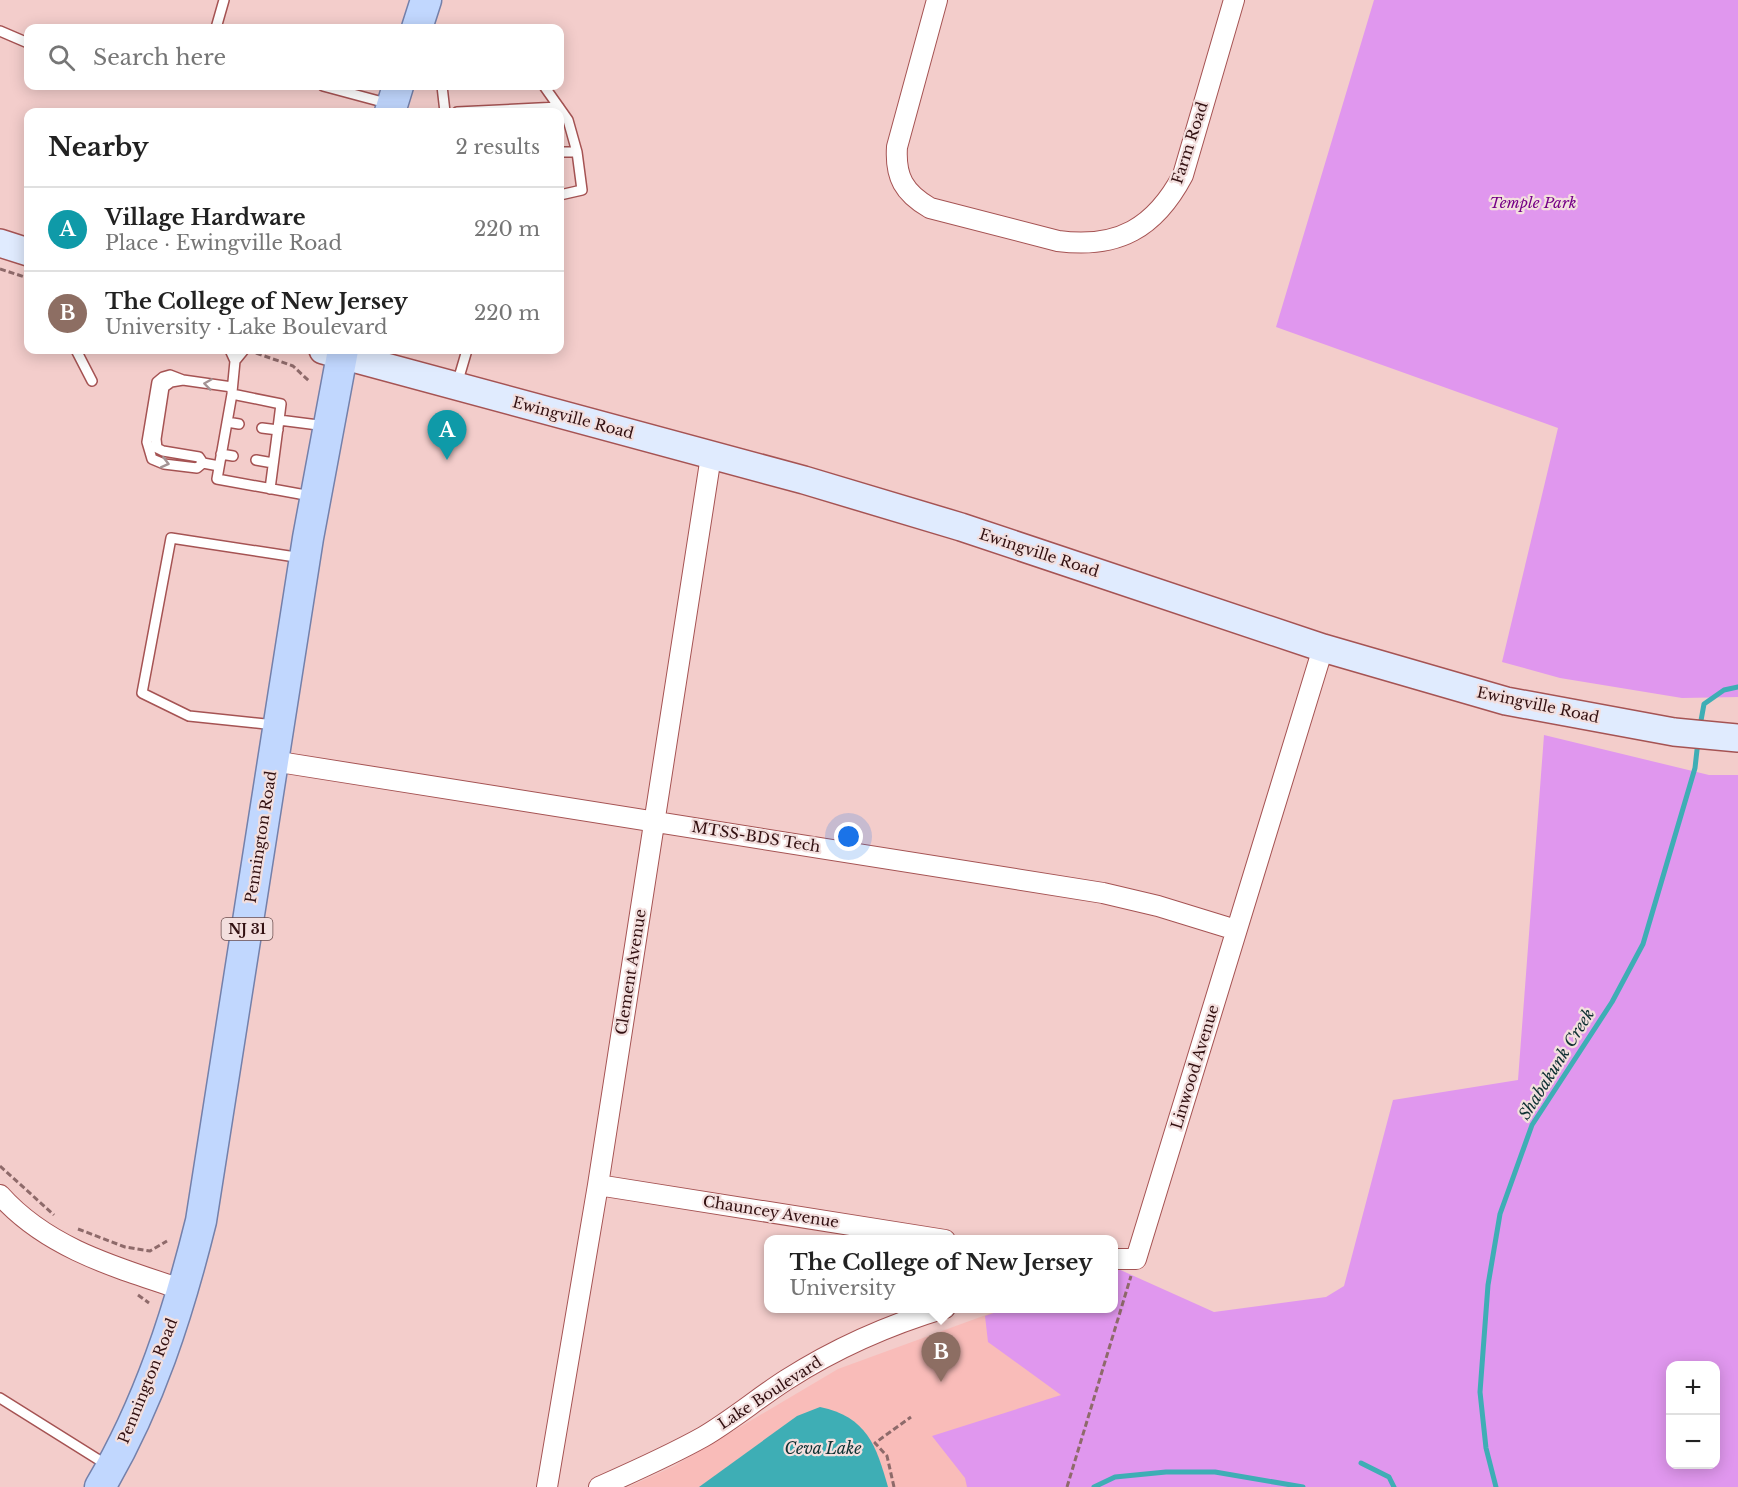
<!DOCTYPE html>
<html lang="en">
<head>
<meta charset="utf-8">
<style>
	body { margin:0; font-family:"Libre Baskerville",serif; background:#f6f6f6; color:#222 }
	.controls { position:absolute; right:18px; bottom:18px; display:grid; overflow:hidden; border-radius:12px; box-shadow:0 3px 15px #0003 }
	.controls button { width:54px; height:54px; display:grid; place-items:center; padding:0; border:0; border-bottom:2px solid #e0e0e0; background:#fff; color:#222; font:30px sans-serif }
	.you { position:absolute; left:849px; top:837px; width:21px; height:21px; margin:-15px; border:4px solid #fff; border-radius:50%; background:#1a73e8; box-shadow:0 0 0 9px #1a73e833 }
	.badge { display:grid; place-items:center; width:39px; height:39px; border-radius:50%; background:#b45309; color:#fff; font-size:20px; font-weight:700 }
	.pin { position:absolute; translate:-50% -50px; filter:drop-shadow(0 2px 3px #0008) }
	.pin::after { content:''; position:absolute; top:32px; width:21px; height:18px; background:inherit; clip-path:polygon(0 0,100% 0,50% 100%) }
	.popup { position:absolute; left:764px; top:1235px; width:354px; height:78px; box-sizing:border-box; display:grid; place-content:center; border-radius:12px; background:#fff; filter:drop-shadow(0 2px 4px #0005); font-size:20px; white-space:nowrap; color:#767676 }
	.popup b { font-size:22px; color:#222 }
	.popup::after { content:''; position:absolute; left:50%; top:100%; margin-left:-12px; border:12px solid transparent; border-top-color:#fff }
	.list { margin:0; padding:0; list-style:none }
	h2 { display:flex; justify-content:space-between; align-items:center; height:78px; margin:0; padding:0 24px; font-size:26px }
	h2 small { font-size:20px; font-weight:400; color:#767676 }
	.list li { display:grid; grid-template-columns:39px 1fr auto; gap:18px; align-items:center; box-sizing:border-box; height:84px; padding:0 24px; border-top:2px solid #e0e0e0 }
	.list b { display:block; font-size:22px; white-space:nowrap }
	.list p { margin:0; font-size:20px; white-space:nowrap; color:#767676 }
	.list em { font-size:20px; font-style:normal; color:#767676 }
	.icon { flex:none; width:33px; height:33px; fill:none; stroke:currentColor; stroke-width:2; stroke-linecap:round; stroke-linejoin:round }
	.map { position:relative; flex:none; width:1738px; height:1487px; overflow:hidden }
	.search { position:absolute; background:#fff; box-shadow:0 3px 15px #0003; left:24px; top:24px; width:540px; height:66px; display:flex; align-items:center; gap:15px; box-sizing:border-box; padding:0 21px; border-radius:12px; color:#767676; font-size:22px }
	.panel { position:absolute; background:#fff; box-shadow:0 3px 15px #0003; left:24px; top:108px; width:540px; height:246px; border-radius:12px }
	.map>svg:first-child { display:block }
	.built { fill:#f9bcb9 }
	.green { fill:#e097ee; fill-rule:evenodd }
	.water { fill:#3eaeb5 }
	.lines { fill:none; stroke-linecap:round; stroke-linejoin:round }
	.stream { stroke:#3eaeb5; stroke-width:5 }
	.service-casing { stroke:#a55353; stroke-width:12 }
	.minor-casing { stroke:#a55353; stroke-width:22 }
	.secondary-casing { stroke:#a55353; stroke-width:30 }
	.primary-casing { stroke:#7480aa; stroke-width:33 }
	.path { stroke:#8e6a6a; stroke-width:3; stroke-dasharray:6 3; stroke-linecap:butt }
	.service { stroke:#fff; stroke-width:9 }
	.minor { stroke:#fff; stroke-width:20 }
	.secondary { stroke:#e0ebfe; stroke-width:27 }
	.primary { stroke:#c1d7fe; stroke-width:30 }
	.oneway { stroke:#a39394 }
	.labels { text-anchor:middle; stroke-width:4.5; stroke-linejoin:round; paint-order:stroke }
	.shield { fill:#f3dfde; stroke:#6c4e4e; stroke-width:1.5 }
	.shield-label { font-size:14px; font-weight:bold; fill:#321011 }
	.street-label { font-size:15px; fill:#321011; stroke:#f3dfde }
	.park-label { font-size:15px; font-style:italic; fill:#760087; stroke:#f3dfde }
	.water-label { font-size:16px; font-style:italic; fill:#0e3032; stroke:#f3dfde }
</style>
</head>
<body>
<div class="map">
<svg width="1738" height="1487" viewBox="0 0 1738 1487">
	<rect width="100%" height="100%" fill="#f3cdcb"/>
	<!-- built -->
	<path class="built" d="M1005,1308L1584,1487H628L674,1466L838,1369Z"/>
	<!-- green -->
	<path class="green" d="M1374,0H1738V697L1682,698L1560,678L1502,662L1558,428L1276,327Z
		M1544,735L1709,775H1738V1487H967L965,1478L932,1436L1061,1395L988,1342L985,1316L1005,1309L1114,1308V1269L1116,1268L1214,1312L1326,1297L1344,1286L1393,1100L1518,1080ZM1670,1366H1716V1464H1670Z"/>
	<!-- water -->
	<path class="water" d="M820,1407C867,1417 876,1445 888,1487H699L797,1416Z"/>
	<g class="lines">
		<!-- stream -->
		<path class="stream" d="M1700,726L1704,704L1724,690L1738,687
			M1361,1463L1389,1477L1394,1487
			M1094,1487L1115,1477L1166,1472H1215L1303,1487
			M1496,1487L1486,1448L1480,1392L1488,1285L1500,1214L1532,1125L1612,1002L1643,944L1695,768L1698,741"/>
		<defs>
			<path id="service" d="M216,28L224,0
				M0,31L28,43
				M323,86L390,104
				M442,86L445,112
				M544,86L568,120L577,152L582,190L560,195
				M457,112L559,107
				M560,152H577
				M76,350L92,381
				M230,350L235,361L232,392
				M235,361L244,350
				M183,380L171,382L164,387L156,439L157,448L163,451L199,457L203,463L219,466
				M457,384L467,350
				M227,422L239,424
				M262,428L278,430
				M221,454L233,456
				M256,460L273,463
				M203,463L197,468L164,464L152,459L147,442L157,382L163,377L170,375L183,380L232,387
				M270,489L279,420
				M311,496L217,479L232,394L281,404L279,420L326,426
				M275,725L189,716L142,693L171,538L302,558
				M0,1398L107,1465"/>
			<path id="minor" d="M937,0L897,147C895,177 904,193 930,208L1058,241C1118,249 1155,228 1183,175L1234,0
				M273,761L1103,893L1158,906L1236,930
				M598,1185L945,1240
				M0,1195C48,1249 118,1268 184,1290
				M1114,1259H1136L1323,648
				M547,1487L598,1185L711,456
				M599,1487C635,1471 669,1456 703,1437C732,1420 758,1398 786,1380C836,1348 888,1325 945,1308"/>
			<path id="secondary" d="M0,243L28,252
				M323,350L804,480L961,527L1323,648L1506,701L1674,732L1738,738"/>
			<path id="primary" d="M417,28L426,0
				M390,112L398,86
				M100,1487C149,1404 178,1314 201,1221L308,538L343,350"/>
		</defs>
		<!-- service casing -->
		<use href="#service" class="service-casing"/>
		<!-- minor casing -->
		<use href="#minor" class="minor-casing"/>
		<!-- secondary casing -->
		<use href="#secondary" class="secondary-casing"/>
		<!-- primary casing -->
		<use href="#primary" class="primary-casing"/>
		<!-- path -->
		<path class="path" d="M0,269L28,278
			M256,353L293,366L309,381
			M0,1166L54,1215
			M78,1229L125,1247L150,1251L167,1241
			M138,1295L149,1303
			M894,1487L887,1456L875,1443L911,1417
			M1067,1487L1131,1276"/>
		<!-- service -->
		<use href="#service" class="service"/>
		<!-- minor -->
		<use href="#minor" class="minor"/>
		<!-- secondary -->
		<use href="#secondary" class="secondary"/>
		<!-- primary -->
		<use href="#primary" class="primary"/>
	</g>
	<!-- one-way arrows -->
	<defs><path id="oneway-chevron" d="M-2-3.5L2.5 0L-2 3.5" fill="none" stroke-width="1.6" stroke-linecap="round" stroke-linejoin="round" transform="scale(1.5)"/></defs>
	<g class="oneway">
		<use href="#oneway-chevron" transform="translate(208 384) rotate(-172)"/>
		<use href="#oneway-chevron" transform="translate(165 463) rotate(14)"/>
	</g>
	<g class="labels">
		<!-- shield labels -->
		<rect class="shield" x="221.5" y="918" width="51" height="22" rx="4.5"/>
		<g class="shield-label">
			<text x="247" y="934">NJ 31</text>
		</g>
		<!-- street labels -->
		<g class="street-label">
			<text transform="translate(1190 143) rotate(-72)" y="5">Farm Road</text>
			<text transform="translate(573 418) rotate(15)" y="5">Ewingville Road</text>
			<text transform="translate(1039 553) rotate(18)" y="5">Ewingville Road</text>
			<text transform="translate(1538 705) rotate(12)" y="5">Ewingville Road</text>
			<text transform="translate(261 837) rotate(-81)" y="5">Pennington Road</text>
			<text transform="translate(756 837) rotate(9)" y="5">MTSS-BDS Tech</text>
			<text transform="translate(631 972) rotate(-81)" y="5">Clement Avenue</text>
			<text transform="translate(1195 1067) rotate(-73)" y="5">Linwood Avenue</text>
			<text transform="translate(771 1212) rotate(9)" y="5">Chauncey Avenue</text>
			<text transform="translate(148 1381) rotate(-68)" y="5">Pennington Road</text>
			<text transform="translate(770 1393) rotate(-33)" y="5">Lake Boulevard</text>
		</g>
		<!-- park labels -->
		<g class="park-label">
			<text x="1533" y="208">Temple Park</text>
		</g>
		<!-- water labels -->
		<g class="water-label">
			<text transform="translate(1556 1064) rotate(-58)" y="6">Shabakunk Creek</text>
			<text x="823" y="1454">Ceva Lake</text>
		</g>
	</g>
</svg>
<div class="controls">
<button>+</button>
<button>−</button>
</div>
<div class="you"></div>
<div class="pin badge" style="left:447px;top:460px;background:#0f9aa8">A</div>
<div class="pin badge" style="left:941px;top:1382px;background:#8d6e63">B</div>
<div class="popup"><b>The College of New Jersey</b>University</div>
<div class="search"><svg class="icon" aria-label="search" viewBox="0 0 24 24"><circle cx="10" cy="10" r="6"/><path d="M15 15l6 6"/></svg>Search here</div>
<section class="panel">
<h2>Nearby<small>2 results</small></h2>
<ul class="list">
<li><span class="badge" style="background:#0f9aa8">A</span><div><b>Village Hardware</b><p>Place · Ewingville Road</p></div><em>220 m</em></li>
<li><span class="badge" style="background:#8d6e63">B</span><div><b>The College of New Jersey</b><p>University · Lake Boulevard</p></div><em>220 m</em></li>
</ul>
</section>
</div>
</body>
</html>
